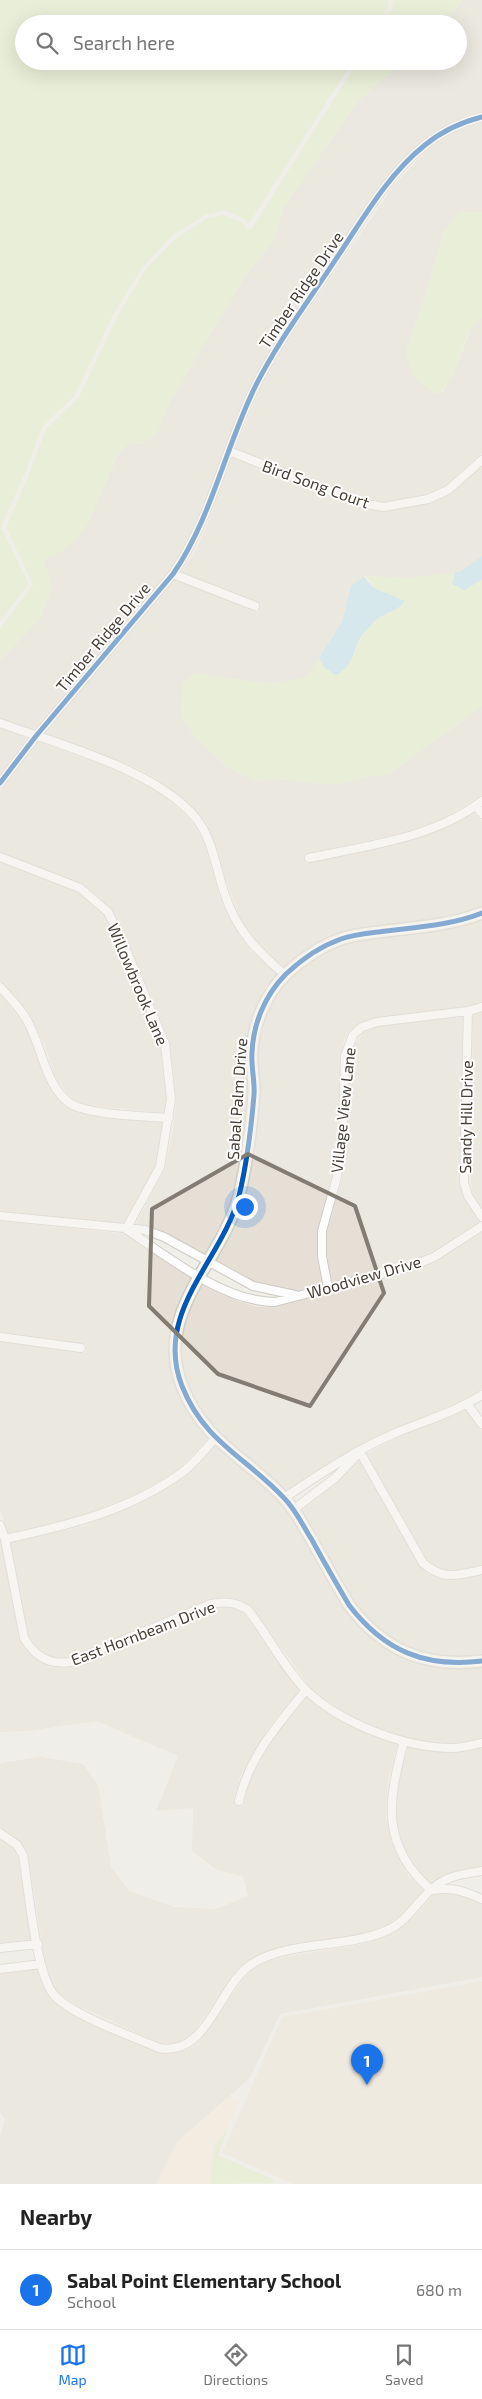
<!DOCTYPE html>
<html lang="en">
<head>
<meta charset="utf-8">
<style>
	body { margin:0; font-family:"Exo 2",sans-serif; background:#f6f6f6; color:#222 }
	.you { position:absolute; left:244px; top:1206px; width:18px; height:18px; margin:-12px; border:4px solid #fff; border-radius:50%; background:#1a73e8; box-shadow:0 0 0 8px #1a73e833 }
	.badge { display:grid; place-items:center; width:32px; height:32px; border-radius:50%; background:#1a73e8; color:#fff; font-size:16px; font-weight:700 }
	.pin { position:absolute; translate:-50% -41px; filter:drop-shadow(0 1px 2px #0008) }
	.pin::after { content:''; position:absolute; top:26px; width:18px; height:15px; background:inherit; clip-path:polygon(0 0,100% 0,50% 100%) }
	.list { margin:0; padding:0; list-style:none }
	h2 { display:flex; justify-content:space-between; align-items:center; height:65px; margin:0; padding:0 20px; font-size:21px }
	h2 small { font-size:16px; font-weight:400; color:#767676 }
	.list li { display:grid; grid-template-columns:32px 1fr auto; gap:15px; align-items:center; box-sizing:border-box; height:80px; padding:0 20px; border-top:1px solid #e0e0e0 }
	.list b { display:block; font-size:19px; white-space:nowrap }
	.list p { margin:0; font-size:16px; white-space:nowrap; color:#767676 }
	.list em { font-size:16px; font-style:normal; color:#767676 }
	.icon { flex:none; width:28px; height:28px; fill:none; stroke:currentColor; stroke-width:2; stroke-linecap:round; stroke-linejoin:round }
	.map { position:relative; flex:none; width:482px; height:2184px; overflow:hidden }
	.search { position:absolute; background:#fff; box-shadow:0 5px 20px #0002; left:15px; right:15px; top:15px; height:55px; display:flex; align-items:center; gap:12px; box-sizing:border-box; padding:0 18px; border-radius:28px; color:#767676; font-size:19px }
	.sheet { height:145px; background:#fff }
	nav { display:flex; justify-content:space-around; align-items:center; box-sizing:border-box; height:70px; border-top:1px solid #e0e0e0; background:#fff; font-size:14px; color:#767676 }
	nav a { display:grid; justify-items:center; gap:2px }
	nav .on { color:#1a73e8 }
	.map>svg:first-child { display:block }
	.residential { fill:#e5dfd5 }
	.commercial { fill:#f4e8da }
	.education { fill:#ece5d7 }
	.green { fill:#e1edc6 }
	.water { fill:#b5dff2 }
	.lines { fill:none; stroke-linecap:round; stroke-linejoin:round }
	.street-casing { stroke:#cdcac4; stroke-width:10 }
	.secondary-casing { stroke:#d2ccc0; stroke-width:14 }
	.street { stroke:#fdfcfc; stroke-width:8 }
	.secondary { stroke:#f7f4ee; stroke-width:11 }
	.cycleway-casing { stroke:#fff; stroke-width:8 }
	.cycleway { stroke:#0057b8; stroke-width:5 }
	.marked { fill:none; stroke:#827c73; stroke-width:4; stroke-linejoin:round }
	.labels { text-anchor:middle; stroke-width:4; stroke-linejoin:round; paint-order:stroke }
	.street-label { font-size:16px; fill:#473e34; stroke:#fff }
</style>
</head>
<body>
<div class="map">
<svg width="482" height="2184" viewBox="0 0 482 2184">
	<rect width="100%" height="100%" fill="#f0eee8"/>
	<!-- residential -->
	<path class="residential" d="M463,0H482V112L468,115L446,126L421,142L385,180L363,211L270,349L250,386L197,524L186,547L169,572L34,730L0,718V660L40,619L52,587L43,559L59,553L88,523L118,455L128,443L141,444L155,436L170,402L195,359L247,274L274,240L284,207L359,100L404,61H458V24H444Z
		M482,122V212H460L444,231L421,309L405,352L436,395L444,391L459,360L473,324L482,318V453L445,486L425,495L384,502L361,498L235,449L259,390L279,353L394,185L428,149L452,133Z
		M232,457L358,507L385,511L430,503L451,494L482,467V556L460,572L407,578L365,576L351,586L342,622L307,677L270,684L195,673V737L227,767L257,781L280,779L331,785L450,730L482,706V795L442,819L409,831L303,855L306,864L387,846L446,827L474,812L482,822V907L464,915L440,920L367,929L285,969L259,946L240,918L206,825L189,805L154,777L130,765L44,734L175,579L258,612L261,604L181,572L195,552L206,528Z
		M0,727L28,738L0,775Z
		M38,741L126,774L150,785L182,811L197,828L205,846L220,897L231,922L251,951L279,975L262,999L249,1033L247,1054L249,1091L242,1161L232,1202L205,1255L166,1233L147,1226L135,1225L165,1169L174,1123L176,1099L170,1042L129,944L112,910L92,891L81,884L0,853V791Z
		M0,862L77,892L104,914L120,946L160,1044L166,1098L165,1113L87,1105L73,1100L57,1082L43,1041L33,1022L17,998L0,981Z
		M482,918V1002L463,1007L376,1018L359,1023L348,1033L344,1041L341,1056L339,1134L332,1176L317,1231V1257L323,1284L297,1291L274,1288L255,1282L214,1260L241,1206L252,1163L259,1093L256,1055L258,1036L264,1016L278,992L289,978L309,962L344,943L443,929L467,924Z
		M0,993L25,1025L49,1086L67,1107L86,1114L164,1122L156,1165L123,1225L0,1212Z
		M482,1012V1209L473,1195L469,1163L472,1120L473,1015Z
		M463,1017L459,1181L464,1198L480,1222L431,1253L384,1270L332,1282L327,1256V1232L342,1179L348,1136L350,1057L354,1045L365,1031L379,1026Z
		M0,1221L125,1234L193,1277L181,1299L170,1334L172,1371L193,1418L209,1438L178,1470L141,1492L80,1517L8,1533L0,1510V1341L86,1353V1344L0,1332Z
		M482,1232V1389L464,1400L394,1429L359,1446L325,1465L284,1492L218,1436L192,1397L182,1371L180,1337L191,1302L201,1282L238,1301L258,1307L277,1306L411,1271L437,1261Z
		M466,1410L482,1431V1565L452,1571L441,1570L427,1560L366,1454L399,1437Z
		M215,1445L263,1484L290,1511L355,1621L370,1636L383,1646L404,1657L424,1664L442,1667L482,1666V1739L452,1743L423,1741L405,1737L371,1725L341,1711L310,1687L252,1608L239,1600L230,1598L208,1600L68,1658H51L34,1645L29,1637L10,1542L84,1526L146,1500L184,1477Z
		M359,1460L419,1565L428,1574L440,1579L454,1580L482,1575V1657L443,1658L408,1649L377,1630L353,1603L300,1511L338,1482Z
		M0,1539L19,1638L27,1651L47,1666L59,1668L72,1666L213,1608L230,1607L244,1613L300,1690L268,1728L240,1777L234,1804L243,1806L249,1782L264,1754L276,1734L308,1696L337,1718L398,1744L388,1780L386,1817L392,1843L409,1876L425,1890L407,1910L387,1925L361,1935L270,1951L247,1961L236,1972L196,2029L186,2039L177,2044L160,2043L74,2004L58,1993L51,1981L45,1963L28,1854L20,1842L0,1828V1763L40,1757L83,1764L98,1785L111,1867L129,1891L174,1907L216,1909L248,1896L243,1876L217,1870L192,1851L193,1808L156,1811L178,1756L97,1721L27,1731L0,1732Z
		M407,1747L454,1752L482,1748V1867L443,1875L431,1884L417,1872L401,1841L396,1816L398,1782Z
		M0,1838L13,1848L18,1856L32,1940L0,1943Z
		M450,1892L462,1895L482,1904V1977L280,2014L250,2078L177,2142L156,2184H0V2136L5,2119L0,2112V1974L37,1969L42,1984L51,1998L68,2011L157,2052L172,2054L182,2052L194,2046L204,2034L244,1978L253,1969L273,1959L364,1944L392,1934L414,1917L434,1894Z"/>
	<!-- commercial -->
	<path class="commercial" d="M229,2096L240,2101L228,2128L215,2144L209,2184H156L177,2142Z"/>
	<!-- education -->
	<path class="education" d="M482,1981V2184H294L222,2153L282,2017Z"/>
	<!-- green -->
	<path class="green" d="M0,0H389L388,7L377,24H24V61H353L248,225L246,220L224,210L205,215L171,237L142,268L113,315L75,395L42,427L25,473L1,527L29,584L0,621Z
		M393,0H463L444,24H382L392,9Z
		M358,61H404L359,100L284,207L274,240L247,274L195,359L170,402L155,436L141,444L128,443L118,455L88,523L77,539L59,553L43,559L52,587L40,619L0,660V628L33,585L6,527L29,474L46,429L79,397L117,317L145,270L174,240L207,218L224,215L243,223L247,229L252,228Z
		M460,212H482V318C457,334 463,380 436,395L413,377L405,352L421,309L444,231Z
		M455,572L452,584L464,590L482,580V706L391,773L331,785L280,779L257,781L227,767L195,737L181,717L182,684L195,673L270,684L307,677L319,658L325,668L355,654C360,640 365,626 379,618C389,613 397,612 404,601L374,588L366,576L407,578Z
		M228,2128L218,2155L274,2180L272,2183L209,2184L215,2144Z"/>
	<!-- water -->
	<path class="water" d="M482,556V580L464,590L452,584L455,572H460Z
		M364,577L374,588L405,601C397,612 386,612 376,620C371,624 367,630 363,634C352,648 357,663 336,675L325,668L319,658L342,622L351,586Z"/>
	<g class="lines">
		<defs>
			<path id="street" d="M229,451L360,503L384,507L428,499L448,490L482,460
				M173,574L255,606
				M0,723C57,744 170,773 202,827C214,847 217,873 225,895C237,931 257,951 285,975
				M0,783L36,736L173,574C212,517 225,448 255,387C277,343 307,303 334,262C361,222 387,175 425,145C441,132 462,122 482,117
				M476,806L482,814
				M0,857L80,888L108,912L124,945L165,1044L171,1099L160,1167L126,1229
				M309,858C366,846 434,838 482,801
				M0,987C11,999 23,1011 30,1026C42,1050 47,1089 71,1104C90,1115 145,1116 169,1118
				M468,1011L464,1182L468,1196L482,1217
				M0,1216L145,1230L164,1237L253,1286L295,1295
				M126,1229C168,1257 224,1302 275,1302L409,1267L434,1257L482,1226
				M328,1288L322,1256V1231L337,1177L343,1135L345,1056L353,1035L362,1027L377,1022L468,1011L482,1007
				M0,1337L81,1348
				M467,1404L482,1424
				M360,1452L423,1563C444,1581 457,1575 482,1570
				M284,1498C320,1474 357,1449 398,1432C427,1420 455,1412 482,1395
				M294,1509L335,1478L355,1457
				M0,1525L5,1539L24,1638C35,1656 48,1665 70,1662L211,1604C226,1601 235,1602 248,1610C268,1635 283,1667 306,1690C340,1723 405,1748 452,1748C462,1748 472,1745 482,1743
				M5,1539C66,1526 128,1511 180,1474C193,1465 204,1450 215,1439
				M404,1741C388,1801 380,1845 431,1890
				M239,1801C249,1757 278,1724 306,1690
				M0,1833L17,1845L23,1855C28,1885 36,1975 54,1995C73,2016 132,2036 159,2048C207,2057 218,1989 249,1966C284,1940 347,1949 388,1930C412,1919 422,1891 445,1880C456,1874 470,1873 482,1871
				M433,1890C453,1887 464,1891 482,1899
				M0,1948L38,1944
				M0,1969L41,1964"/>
			<path id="secondary" d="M482,913C451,925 419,927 386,931C372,933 355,934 341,939C321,946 301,960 286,974C265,995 253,1024 252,1053C251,1067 255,1081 254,1095C251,1130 247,1163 239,1196C222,1261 153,1312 182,1386C204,1442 246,1457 284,1498C296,1510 303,1526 312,1540C324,1562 336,1583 349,1605C384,1651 425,1668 482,1661"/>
		</defs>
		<!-- street casing -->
		<use href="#street" class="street-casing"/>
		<!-- secondary casing -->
		<use href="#secondary" class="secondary-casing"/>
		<!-- street -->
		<use href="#street" class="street"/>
		<!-- secondary -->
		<use href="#secondary" class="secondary"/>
		<defs>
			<path id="cycleway" d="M0,783L36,736L173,574C212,517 225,448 255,387C277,343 307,303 334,262C361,222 387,175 425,145C441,132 462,122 482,117
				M482,913C451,925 419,927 386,931C372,933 355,934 341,939C321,946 301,960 286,974C265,995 253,1024 252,1053C251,1067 255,1081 254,1095C251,1130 247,1163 239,1196C222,1261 153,1312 182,1386C204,1442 246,1457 284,1498C296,1510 303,1526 312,1540C324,1562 336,1583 349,1605C384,1651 425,1668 482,1661"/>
		</defs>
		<!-- cycleway casing -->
		<use href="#cycleway" class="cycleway-casing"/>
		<!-- cycleway -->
		<use href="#cycleway" class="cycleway"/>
	</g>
	<!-- marked area -->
	<path d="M0 0H482V2184H0ZM248,1154L355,1206L384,1293L310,1406L218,1374L149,1306L152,1209Z" fill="#f0eee8" fill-opacity=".55" fill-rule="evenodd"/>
	<path class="marked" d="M248,1154L355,1206L384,1293L310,1406L218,1374L149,1306L152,1209Z"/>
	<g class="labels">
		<!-- street labels -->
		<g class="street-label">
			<text transform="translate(301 290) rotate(-56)" y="6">Timber Ridge Drive</text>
			<text transform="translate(316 484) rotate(20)" y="6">Bird Song Court</text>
			<text transform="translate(103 637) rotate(-50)" y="6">Timber Ridge Drive</text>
			<text transform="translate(138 984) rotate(67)" y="6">Willowbrook Lane</text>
			<text transform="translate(237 1099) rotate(-86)" y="6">Sabal Palm Drive</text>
			<text transform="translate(343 1110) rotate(-84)" y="6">Village View Lane</text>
			<text transform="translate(466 1117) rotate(-89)" y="6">Sandy Hill Drive</text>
			<text transform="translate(364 1277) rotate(-16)" y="6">Woodview Drive</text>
			<text transform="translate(143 1633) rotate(-21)" y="6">East Hornbeam Drive</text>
		</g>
	</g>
</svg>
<div class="you"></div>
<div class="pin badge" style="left:367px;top:2085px">1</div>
<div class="search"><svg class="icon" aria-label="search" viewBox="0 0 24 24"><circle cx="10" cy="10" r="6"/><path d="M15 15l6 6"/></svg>Search here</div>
</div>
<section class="sheet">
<h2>Nearby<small></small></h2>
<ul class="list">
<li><span class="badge">1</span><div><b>Sabal Point Elementary School</b><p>School</p></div><em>680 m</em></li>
</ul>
</section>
<nav>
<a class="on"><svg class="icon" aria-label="map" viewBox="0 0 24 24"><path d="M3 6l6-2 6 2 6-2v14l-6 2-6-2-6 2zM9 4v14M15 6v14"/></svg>Map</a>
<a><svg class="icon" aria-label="directions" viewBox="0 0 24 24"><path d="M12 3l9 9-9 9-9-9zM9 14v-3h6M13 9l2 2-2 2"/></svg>Directions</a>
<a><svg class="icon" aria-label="saved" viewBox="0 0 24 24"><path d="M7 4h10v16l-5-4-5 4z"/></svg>Saved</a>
</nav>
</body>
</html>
